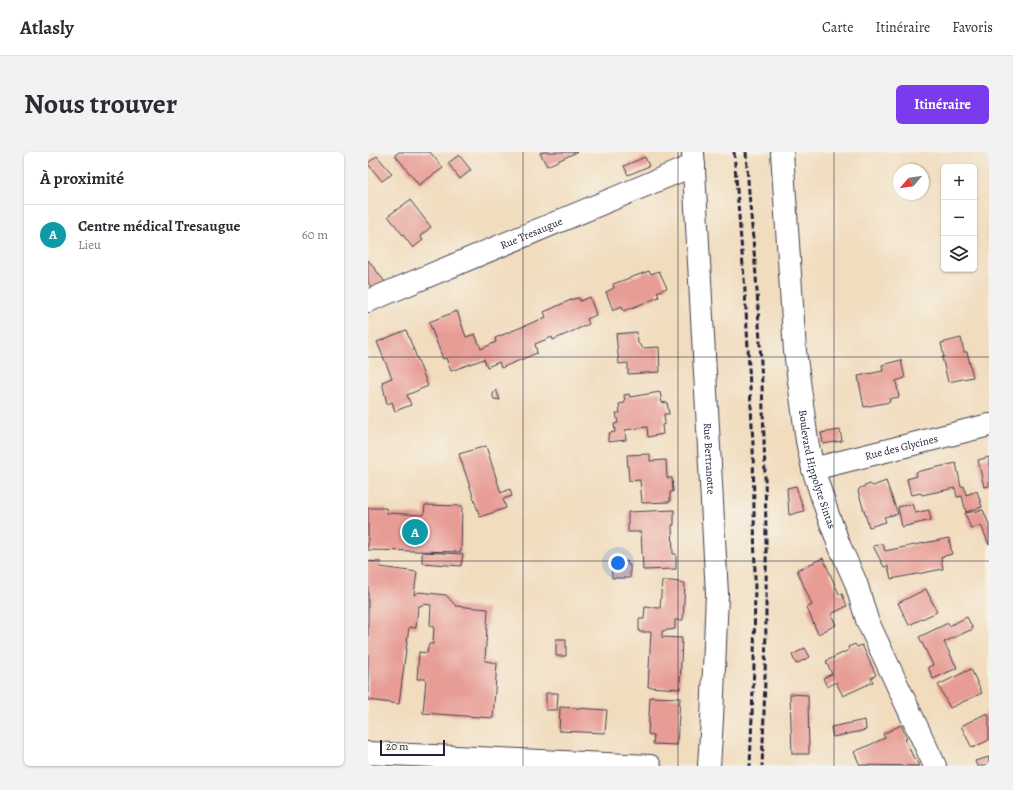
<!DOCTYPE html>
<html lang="fr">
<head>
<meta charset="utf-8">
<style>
	body { margin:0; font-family:Alegreya,serif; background:#f2f2f3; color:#2b2b33 }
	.controls { position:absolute; right:12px; top:12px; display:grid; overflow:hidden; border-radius:6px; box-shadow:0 1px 3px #0004 }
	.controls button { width:36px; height:36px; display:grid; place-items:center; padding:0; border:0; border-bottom:1px solid #e1e1e2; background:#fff; color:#2b2b33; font:20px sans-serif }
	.compass { position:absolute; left:525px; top:12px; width:36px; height:36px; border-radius:50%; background:#fff; box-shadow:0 1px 3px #0004; rotate:241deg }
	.scale { position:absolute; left:12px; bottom:10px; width:65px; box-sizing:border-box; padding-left:4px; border:2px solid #22223b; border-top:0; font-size:11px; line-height:14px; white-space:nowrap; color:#22223b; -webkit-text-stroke:3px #f7f3e8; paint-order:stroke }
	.you { position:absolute; left:250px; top:411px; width:14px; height:14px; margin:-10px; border:3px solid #fff; border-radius:50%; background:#1a73e8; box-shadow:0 0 0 6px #1a73e833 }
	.badge { display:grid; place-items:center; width:26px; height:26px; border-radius:50%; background:#7c3aed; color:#fff; font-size:13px; font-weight:700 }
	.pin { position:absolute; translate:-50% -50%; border:2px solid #fff; box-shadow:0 1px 4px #0006 }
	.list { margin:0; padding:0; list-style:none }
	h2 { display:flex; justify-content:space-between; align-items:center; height:52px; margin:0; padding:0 16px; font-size:17px }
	h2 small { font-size:13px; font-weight:400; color:#7c7c81 }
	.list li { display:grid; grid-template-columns:26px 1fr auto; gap:12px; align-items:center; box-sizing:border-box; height:60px; padding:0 16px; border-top:1px solid #e1e1e2 }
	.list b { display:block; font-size:15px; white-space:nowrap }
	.list p { margin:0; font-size:13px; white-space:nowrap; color:#7c7c81 }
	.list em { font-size:13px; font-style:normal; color:#7c7c81 }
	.icon { flex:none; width:22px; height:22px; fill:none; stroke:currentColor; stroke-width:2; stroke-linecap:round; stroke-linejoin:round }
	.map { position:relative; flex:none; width:621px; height:614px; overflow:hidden; border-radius:6px }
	header { display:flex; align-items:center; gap:24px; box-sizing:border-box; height:56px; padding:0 20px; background:#fff; border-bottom:1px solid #e1e1e2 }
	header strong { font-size:19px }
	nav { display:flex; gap:22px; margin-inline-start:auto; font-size:14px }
	.intro { display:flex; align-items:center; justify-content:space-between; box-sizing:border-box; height:96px; padding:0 24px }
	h1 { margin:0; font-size:28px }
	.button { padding:10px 18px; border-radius:6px; background:#7c3aed; color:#fff; font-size:14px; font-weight:700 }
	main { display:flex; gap:24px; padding:0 24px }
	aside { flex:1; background:#fff; border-radius:6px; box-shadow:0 1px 3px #0004 }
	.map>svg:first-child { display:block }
	.building { fill:#e79c95 }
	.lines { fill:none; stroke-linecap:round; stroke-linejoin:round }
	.minor-casing { stroke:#413e4e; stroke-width:24 }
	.tertiary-casing { stroke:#413e4e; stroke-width:24 }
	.minor { stroke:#fff; stroke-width:22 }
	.tertiary { stroke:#fff; stroke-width:22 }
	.rail { stroke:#22223b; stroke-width:3; stroke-dasharray:6 3; stroke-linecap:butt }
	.grid { fill:none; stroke:#22223b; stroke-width:1; stroke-opacity:0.55 }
	.labels { text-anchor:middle; stroke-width:3.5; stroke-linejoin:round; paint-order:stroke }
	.street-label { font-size:11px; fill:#22223b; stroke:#f7f3e8 }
</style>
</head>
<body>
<header>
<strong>Atlasly</strong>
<nav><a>Carte</a><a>Itinéraire</a><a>Favoris</a></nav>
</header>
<div class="intro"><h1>Nous trouver</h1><a class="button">Itinéraire</a></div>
<main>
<aside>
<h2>À proximité<small></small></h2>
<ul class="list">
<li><span class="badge" style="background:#0f9aa8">A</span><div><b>Centre médical Tresaugue</b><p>Lieu</p></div><em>60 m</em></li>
</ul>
</aside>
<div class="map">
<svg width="621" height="614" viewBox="0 0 621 614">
	<rect width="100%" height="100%" fill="#f7f3e8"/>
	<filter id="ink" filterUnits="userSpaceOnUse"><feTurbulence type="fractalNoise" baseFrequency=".025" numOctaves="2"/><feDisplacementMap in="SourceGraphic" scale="8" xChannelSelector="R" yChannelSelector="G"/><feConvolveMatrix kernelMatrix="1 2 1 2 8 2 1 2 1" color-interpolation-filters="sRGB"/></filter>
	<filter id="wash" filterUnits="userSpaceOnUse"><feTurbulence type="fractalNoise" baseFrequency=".012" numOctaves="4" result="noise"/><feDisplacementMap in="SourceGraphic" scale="16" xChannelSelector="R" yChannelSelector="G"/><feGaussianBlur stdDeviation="0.9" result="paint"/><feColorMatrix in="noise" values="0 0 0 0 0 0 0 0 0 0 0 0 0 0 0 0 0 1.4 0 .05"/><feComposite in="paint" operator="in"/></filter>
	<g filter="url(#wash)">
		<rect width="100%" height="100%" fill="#f1dcbd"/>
		<g id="blocks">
			<!-- building -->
			<path class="building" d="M31,0H62L75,16L51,33L27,3Z
				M175,0H209L179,14L172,1Z
				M91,3L103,18L92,27L80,11Z
				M9,4L24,22L14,29L0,12V11Z
				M277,5L281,14L260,23L256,14Z
				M42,48L63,75L52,84L55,88L45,96L20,64Z
				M0,108L17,130L4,136L0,131Z
				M281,119L283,122L291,119L299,136L289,140L291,145L256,159L254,154L245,158L238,140L246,136L245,132Z
				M222,145L228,163L219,167L221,172L185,188L184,185L167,192L169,201L133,216L131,210L119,215L116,207L83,219L78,206L75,207L61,170L89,159L98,185L107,182L113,197L128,190L127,186L178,165L176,160L205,147L211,146L212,149Z
				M38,178L60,234L39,243L43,253L27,259L24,250L19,252L14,230L24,226L9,190Z
				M269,180L270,191L275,196L291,195L292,220L260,222V211L251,212L248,182Z
				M593,186L596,200H599L605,225L580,230L574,205H576L573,191Z
				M533,208L537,226L528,229L531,245L521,247L522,250L496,255L490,224L515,219L514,213Z
				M128,238L132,248L126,247L125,245V242Z
				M292,240L294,251L299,250L301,262H296L297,272L294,273L295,282L280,285L279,275L257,278L258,288L240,290V285L241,281L247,280L246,272L250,271L248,261H252L251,252L257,251L256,243L261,242L262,245Z
				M472,278L474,289L455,292L453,281Z
				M118,294L133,341L142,337L144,344L135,347L138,356L112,365L91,302Z
				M282,302V309L298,308L299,326H304L305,340H302V350L274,351L272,328L261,329L259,303Z
				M621,305V334L616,335L610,308Z
				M588,311L593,335L596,334L598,343L609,339L614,355L598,360L594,344L589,345L587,336L554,343L553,341L543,343L539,327L549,324L548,320Z
				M518,329L530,362L516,365L518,370L501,375L490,339L492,336L502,332L505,334Z
				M428,334L436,359L421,363L419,336Z
				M544,352L547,361L561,358L563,368L534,375L530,355Z
				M57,353L94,354L93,400L0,398V356H18L19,361L56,363Z
				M306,358V373H304L305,402H308V417L275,418L273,380H260V360Z
				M615,358L621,372V393L613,373L603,377L597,361Z
				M581,386L584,402L573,405L575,417L523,427L520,414L516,415L505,394L515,392L517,399Z
				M54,400L95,402L93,414L54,411Z
				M455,406L471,442H474L479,454L463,462L468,473L450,482L439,456L444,453L429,418Z
				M0,409L13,410L12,415L49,420L46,443L51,440L78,443L88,454L120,457L117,509L129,511L125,566L55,561L58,527H49L51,500L59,501L61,492H65L66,475L62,473L63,453L56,452L50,455L48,476L41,475L31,552L0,548Z
				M259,409L260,413H262V426H244L243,410Z
				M294,429H304L317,431L315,468H307V477L294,479V485L314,486L312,537L280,535L283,480H271V467H276L277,455L292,456Z
				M558,437L569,460L541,473L530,451Z
				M599,465L605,477L576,490L589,516L565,527L560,515L565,513L551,485L580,471L581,474Z
				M188,487H198V504H188Z
				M487,492L489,495L494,493L508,523L503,526L505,530L475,544L468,530L459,535L455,526L464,522L458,509L481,498L480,495Z
				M437,496L442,505L428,512L424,503Z
				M603,517L614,541L582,556L570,533Z
				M178,541H190L189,558H178Z
				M422,542L440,543L441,602H424Z
				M282,545L312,546L309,593L285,592L286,583L280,582Z
				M192,555L239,558L237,581L191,579Z
				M619,561L621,565V588L604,596L593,574Z
				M497,568L498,578L465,585L463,575Z
				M533,573L539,586L537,587L546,607H548L551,614L492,613L486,600L517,586L515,582Z
				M621,605V614H609L607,609Z"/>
		</g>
	</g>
	<g filter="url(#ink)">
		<use href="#blocks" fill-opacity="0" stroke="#413e4e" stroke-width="1"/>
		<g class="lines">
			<defs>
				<g id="minor">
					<path id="s1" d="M414,0L427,199L439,289L445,317L460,363L472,395L488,431L499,468L567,614"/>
					<path id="s2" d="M0,149L326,13"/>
					<path id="s3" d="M445,317L621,273"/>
					<path d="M0,601L282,614"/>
				</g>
				<g id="tertiary">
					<path id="s4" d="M325,0L349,442L344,567L341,614"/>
				</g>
			</defs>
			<!-- minor casing -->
			<use href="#minor" class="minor-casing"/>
			<!-- tertiary casing -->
			<use href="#tertiary" class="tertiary-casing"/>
			<!-- minor -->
			<use href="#minor" class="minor"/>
			<!-- tertiary -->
			<use href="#tertiary" class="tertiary"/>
			<!-- rail -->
			<path class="rail" d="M366,0L377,139L385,292L387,424L386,514L382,614
				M378,0C381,46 386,92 389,139C399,297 401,456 394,614"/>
		</g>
	</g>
	<!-- grid -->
	<path class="grid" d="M155,0V614M310,0V614M466,0V614M0,205H621M0,409H621"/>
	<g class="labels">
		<!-- street labels -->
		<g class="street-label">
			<text dy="4" stroke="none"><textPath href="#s2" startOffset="177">Rue Tresaugue</textPath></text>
			<text dy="4" stroke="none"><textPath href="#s3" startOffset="91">Rue des Glycines</textPath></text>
			<text dy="4" stroke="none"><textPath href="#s4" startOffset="307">Rue Bertranotte</textPath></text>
			<text dy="4" stroke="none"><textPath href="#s1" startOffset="320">Boulevard Hippolyte Sintas</textPath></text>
		</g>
	</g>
</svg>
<div class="controls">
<button>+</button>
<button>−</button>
<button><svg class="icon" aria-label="layers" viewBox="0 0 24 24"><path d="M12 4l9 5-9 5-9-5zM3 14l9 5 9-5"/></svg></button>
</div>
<svg class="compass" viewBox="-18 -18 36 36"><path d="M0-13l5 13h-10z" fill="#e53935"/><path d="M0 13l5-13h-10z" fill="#7c7c81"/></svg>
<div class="scale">20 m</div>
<div class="you"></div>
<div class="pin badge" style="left:47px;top:380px;background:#0f9aa8">A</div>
</div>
</main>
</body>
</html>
